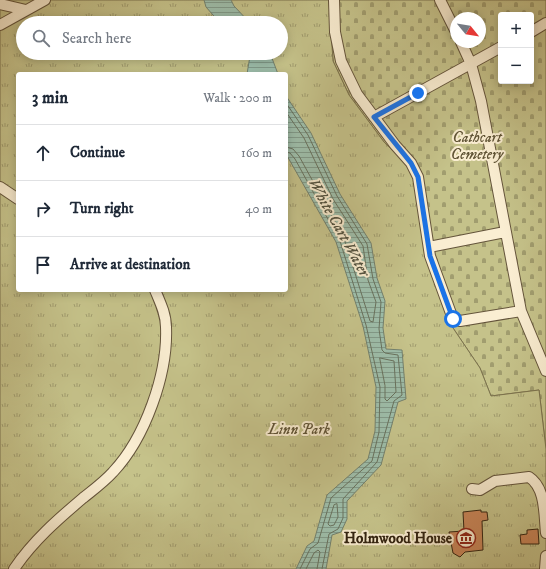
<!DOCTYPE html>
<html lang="en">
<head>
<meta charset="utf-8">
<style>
	body { margin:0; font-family:"IM FELL DW Pica",serif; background:#f2f2f3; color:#1f2937 }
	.controls { position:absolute; right:12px; top:12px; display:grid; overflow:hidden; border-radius:4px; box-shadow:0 2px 10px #0003 }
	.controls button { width:36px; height:36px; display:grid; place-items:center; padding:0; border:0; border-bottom:1px solid #e0e1e3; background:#fff; color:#1f2937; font:20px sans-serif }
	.compass { position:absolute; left:450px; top:12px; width:36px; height:36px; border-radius:50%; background:#fff; box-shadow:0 2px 10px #0003; rotate:120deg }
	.stop { position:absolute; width:12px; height:12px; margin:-9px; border:3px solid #1a73e8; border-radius:50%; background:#fff }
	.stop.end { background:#1a73e8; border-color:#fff; box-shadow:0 1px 4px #0008 }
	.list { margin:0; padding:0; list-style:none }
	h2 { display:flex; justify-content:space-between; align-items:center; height:52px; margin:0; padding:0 16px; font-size:17px }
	h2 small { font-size:13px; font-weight:400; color:#747a83 }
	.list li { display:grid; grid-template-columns:26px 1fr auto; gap:12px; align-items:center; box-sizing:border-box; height:56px; padding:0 16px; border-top:1px solid #e0e1e3 }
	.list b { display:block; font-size:15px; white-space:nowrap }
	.list em { font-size:13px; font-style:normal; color:#747a83 }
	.icon { flex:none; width:22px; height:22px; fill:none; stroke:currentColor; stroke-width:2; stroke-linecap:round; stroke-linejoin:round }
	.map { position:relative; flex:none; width:546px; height:569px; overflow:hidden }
	.search { position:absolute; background:#fff; box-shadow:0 2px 10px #0003; left:16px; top:16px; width:272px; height:44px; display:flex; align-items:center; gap:10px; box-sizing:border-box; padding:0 14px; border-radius:22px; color:#747a83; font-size:15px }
	.panel { position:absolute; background:#fff; box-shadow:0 2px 10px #0003; left:16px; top:72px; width:272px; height:220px; border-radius:4px }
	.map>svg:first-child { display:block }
	.cemetery { fill:url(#cemetery-stones); stroke:#7c734e; fill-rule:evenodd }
	.park { fill:url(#park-tufts); stroke:#7c734e; fill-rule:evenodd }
	.water { fill:url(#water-rules); stroke:#73816e }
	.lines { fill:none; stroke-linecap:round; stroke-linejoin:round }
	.shore { stroke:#68725e; stroke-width:1 }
	.building { fill:#ca8659; stroke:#332411 }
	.minor-casing { stroke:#64543b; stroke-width:12 }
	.minor { stroke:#faeed2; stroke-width:10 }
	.route { stroke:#1a73e8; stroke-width:5 }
	.labels { text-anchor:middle; stroke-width:4; stroke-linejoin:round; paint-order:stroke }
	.park-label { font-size:15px; font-style:italic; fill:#5f5335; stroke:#faeed2 }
	.poi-label { font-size:15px; font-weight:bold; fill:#332411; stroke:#faeed2; text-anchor:end }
	.water-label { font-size:16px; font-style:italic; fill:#535240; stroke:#faeed2 }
</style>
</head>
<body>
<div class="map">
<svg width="546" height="569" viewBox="0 0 546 569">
	<defs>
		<pattern id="cemetery-stones" width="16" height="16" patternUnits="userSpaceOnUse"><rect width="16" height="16" fill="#c5c28a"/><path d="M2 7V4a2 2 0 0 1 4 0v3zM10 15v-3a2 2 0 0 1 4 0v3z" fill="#a19d6f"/></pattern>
		<pattern id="park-tufts" width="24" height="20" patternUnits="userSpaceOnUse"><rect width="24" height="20" fill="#c5c28a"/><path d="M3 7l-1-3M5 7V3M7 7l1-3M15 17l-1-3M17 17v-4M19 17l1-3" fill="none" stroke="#a19d6f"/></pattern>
		<pattern id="water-rules" width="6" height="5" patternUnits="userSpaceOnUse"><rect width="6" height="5" fill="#9ebfac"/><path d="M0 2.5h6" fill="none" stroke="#819b8b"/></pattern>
	</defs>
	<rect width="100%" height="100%" fill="#f8e5ba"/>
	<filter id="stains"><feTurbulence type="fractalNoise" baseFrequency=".005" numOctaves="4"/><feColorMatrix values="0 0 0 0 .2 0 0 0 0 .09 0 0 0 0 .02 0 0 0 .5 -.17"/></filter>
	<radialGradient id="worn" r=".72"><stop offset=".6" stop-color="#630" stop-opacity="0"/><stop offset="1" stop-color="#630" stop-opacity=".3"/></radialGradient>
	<!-- cemetery -->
	<path class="cemetery" d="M329,0H546V449L539,390L491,396L480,368L451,325L425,252L412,170L384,142L349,95L333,61ZM501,15H531V81H501ZM456,18H480V42H456Z"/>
	<!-- park -->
	<path class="park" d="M0,0H329L333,61L349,95L384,142L412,169L425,252L451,325L480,368L491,396L539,390L546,449V569H0ZM23,23H281V53H23ZM18,74H286V290H18Z"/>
	<!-- water -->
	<path class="water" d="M204,0H231L234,6L250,23H220L206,7Z
		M247,53H270L278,74H247L250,56Z
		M286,96L311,133L340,194L371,243L377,278L385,301L383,328L386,349L402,350L406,399L398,402L381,465L347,501V519L341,532L332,535L326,569H296L307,546L314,541L327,495L368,459L375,431L376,387L363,326L336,242L286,154Z"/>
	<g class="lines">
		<!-- shore -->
		<path class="shore" d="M286,103L308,135L337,196L367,244L373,279L381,302L379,329L382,350L385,353L398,355L402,395L394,401L377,462L343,499V518L338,529L329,534L322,569
			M286,112L304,138L333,199L363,246L368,280L376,302L373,322L370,321L344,238L299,156L293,149L286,147
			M286,152L290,153L295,159L340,241L366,325L380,387L379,432L372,461L331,498L318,543L310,549L300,569
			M380,358L394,361L396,392L387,401L385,399V386Z
			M337,504L338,517L334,525L330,526L328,524L334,505Z
			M306,569L314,553L318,550L320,552L317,569"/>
	</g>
	<!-- building -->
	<path class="building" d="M481,510V512H487L488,520L482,521L483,550L465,552L460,557L458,556L453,553L449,532L464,531L463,512Z
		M538,529L539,544H521L520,535L527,534V530Z"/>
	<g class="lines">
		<defs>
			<path id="minor" d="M334,0L335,32L341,61L357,94L395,145L411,163L418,177L430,256L453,319L460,321L521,311
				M440,0L456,32
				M0,4L26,10
				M0,25L45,0
				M531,32L546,23
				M461,42L471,64L481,101L521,311L546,371
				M374,117L501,47
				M0,187L18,199
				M429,247L505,232
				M472,489L480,490L495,481L529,477C546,488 544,515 546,533
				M14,569C33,541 57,520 83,498C93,490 104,482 113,472C145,438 168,374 166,327C166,314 160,302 155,290
				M545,569L546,556"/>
		</defs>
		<!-- minor casing -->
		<use href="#minor" class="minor-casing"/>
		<!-- minor -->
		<use href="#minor" class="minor"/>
	</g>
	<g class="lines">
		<!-- route -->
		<path class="route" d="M418,93L374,117L411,163L418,177L430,256L453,319"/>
	</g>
	<!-- icons -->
	<defs>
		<symbol id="museum-ring" viewBox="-11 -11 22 22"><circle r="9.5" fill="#faeed2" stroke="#8f2418" stroke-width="1.5"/><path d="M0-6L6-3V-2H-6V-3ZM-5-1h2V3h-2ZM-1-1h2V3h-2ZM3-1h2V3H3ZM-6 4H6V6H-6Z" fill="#8f2418"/></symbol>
	</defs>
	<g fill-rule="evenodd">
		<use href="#museum-ring" x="455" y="527" width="22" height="22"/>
	</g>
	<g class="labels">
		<!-- park labels -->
		<g class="park-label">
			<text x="477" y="142">Cathcart<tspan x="477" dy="17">Cemetery</tspan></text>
			<text x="299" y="434">Linn Park</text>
		</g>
		<!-- poi labels -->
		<g class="poi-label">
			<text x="452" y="543">Holmwood House</text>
		</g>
		<!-- water labels -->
		<g class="water-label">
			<text transform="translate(340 227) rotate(61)" y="6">White Cart Water</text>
		</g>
	</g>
	<rect width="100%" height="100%" filter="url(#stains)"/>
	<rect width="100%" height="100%" fill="url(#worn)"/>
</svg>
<div class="controls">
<button>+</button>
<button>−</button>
</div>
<svg class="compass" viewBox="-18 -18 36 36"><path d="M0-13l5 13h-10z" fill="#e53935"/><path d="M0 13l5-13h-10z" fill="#747a83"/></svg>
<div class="stop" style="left:453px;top:319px"></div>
<div class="stop end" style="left:418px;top:93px"></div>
<div class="search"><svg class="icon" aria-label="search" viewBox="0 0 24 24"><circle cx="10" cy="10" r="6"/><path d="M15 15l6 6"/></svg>Search here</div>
<section class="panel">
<h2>3 min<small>Walk · 200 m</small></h2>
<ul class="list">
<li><svg class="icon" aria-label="ahead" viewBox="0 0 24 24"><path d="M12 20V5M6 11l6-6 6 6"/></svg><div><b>Continue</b></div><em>160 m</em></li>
<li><svg class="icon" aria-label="right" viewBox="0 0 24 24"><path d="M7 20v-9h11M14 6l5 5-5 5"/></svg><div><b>Turn right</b></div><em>40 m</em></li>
<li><svg class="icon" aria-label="arrive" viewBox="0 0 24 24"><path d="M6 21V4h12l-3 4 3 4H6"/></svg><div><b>Arrive at destination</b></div></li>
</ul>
</section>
</div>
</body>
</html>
